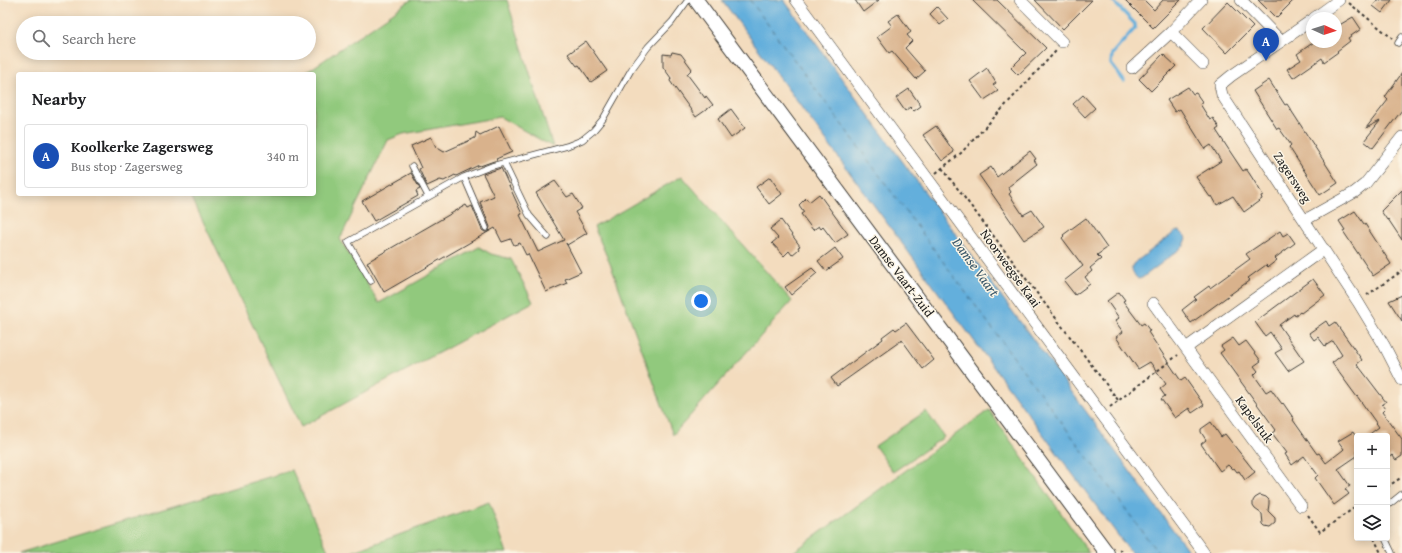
<!DOCTYPE html>
<html lang="en">
<head>
<meta charset="utf-8">
<style>
	body { margin:0; font-family:"Gentium Book Plus",serif; background:#f6f6f6; color:#202124 }
	.controls { position:absolute; right:12px; bottom:12px; display:grid; overflow:hidden; border-radius:4px; box-shadow:0 2px 10px #0003 }
	.controls button { width:36px; height:36px; display:grid; place-items:center; padding:0; border:0; border-bottom:1px solid #e0e0e0; background:#fff; color:#202124; font:20px sans-serif }
	.compass { position:absolute; left:1306px; top:12px; width:36px; height:36px; border-radius:50%; background:#fff; box-shadow:0 2px 10px #0003; rotate:93deg }
	.you { position:absolute; left:701px; top:301px; width:14px; height:14px; margin:-10px; border:3px solid #fff; border-radius:50%; background:#1a73e8; box-shadow:0 0 0 6px #1a73e833 }
	.badge { display:grid; place-items:center; width:26px; height:26px; border-radius:50%; background:#d1495b; color:#fff; font-size:13px; font-weight:700 }
	.pin { position:absolute; translate:-50% -33px; filter:drop-shadow(0 1px 2px #0008) }
	.pin::after { content:''; position:absolute; top:21px; width:14px; height:12px; background:inherit; clip-path:polygon(0 0,100% 0,50% 100%) }
	.list { margin:0; padding:0; list-style:none }
	h2 { display:flex; justify-content:space-between; align-items:center; height:52px; margin:0; padding:0 16px; font-size:17px }
	h2 small { font-size:13px; font-weight:400; color:#757577 }
	.list li { display:grid; grid-template-columns:26px 1fr auto; gap:12px; align-items:center; box-sizing:border-box; height:64px; margin:0 8px 8px; padding:0 8px; border:1px solid #e0e0e0; border-radius:4px }
	.list b { display:block; font-size:15px; white-space:nowrap }
	.list p { margin:0; font-size:13px; white-space:nowrap; color:#757577 }
	.list em { font-size:13px; font-style:normal; color:#757577 }
	.icon { flex:none; width:22px; height:22px; fill:none; stroke:currentColor; stroke-width:2; stroke-linecap:round; stroke-linejoin:round }
	.map { position:relative; flex:none; width:1402px; height:553px; overflow:hidden }
	.search { position:absolute; background:#fff; box-shadow:0 2px 10px #0003; left:16px; top:16px; width:300px; height:44px; display:flex; align-items:center; gap:10px; box-sizing:border-box; padding:0 14px; border-radius:22px; color:#757577; font-size:15px }
	.panel { position:absolute; background:#fff; box-shadow:0 2px 10px #0003; left:16px; top:72px; width:300px; height:124px; border-radius:4px }
	.map>svg:first-child { display:block }
	.green { fill:#91c97d; stroke:#56724c }
	.water { fill:#64afdc; stroke:#40667c }
	.lines { fill:none; stroke-linecap:round; stroke-linejoin:round }
	.stream { stroke:#64afdc; stroke-width:3.5 }
	.ferry { stroke:#395769; stroke-width:1; stroke-dasharray:5 4; stroke-linecap:butt }
	.building { fill:#d9b28c }
	.service-casing { stroke:#3c3934; stroke-width:7 }
	.minor-casing { stroke:#3c3934; stroke-width:12 }
	.tertiary-casing { stroke:#3c3934; stroke-width:16 }
	.path { stroke:#3c3934; stroke-width:2; stroke-dasharray:3 3; stroke-linecap:butt }
	.service { stroke:#fff; stroke-width:5.5 }
	.minor { stroke:#fff; stroke-width:11 }
	.tertiary { stroke:#fff; stroke-width:14 }
	.labels { text-anchor:middle; stroke-width:3; stroke-linejoin:round; paint-order:stroke }
	.street-label { font-size:13px; fill:#1c1c1c; stroke:#fcf5e5 }
	.water-label { font-size:14px; font-style:italic; fill:#395769; stroke:#fcf5e5 }
</style>
</head>
<body>
<div class="map">
<svg width="1402" height="553" viewBox="0 0 1402 553">
	<rect width="100%" height="100%" fill="#fcf5e5"/>
	<filter id="ink" filterUnits="userSpaceOnUse"><feTurbulence type="fractalNoise" baseFrequency=".025" numOctaves="2"/><feDisplacementMap in="SourceGraphic" scale="8" xChannelSelector="R" yChannelSelector="G"/><feConvolveMatrix kernelMatrix="1 2 1 2 8 2 1 2 1" color-interpolation-filters="sRGB"/></filter>
	<filter id="wash" filterUnits="userSpaceOnUse"><feTurbulence type="fractalNoise" baseFrequency=".012" numOctaves="4" result="noise"/><feDisplacementMap in="SourceGraphic" scale="16" xChannelSelector="R" yChannelSelector="G"/><feGaussianBlur stdDeviation="0.9" result="paint"/><feColorMatrix in="noise" values="0 0 0 0 0 0 0 0 0 0 0 0 0 0 0 0 0 1.4 0 .05"/><feComposite in="paint" operator="in"/></filter>
	<g filter="url(#wash)">
		<rect width="100%" height="100%" fill="#f3dcbe"/>
		<!-- green -->
		<path class="green" d="M411,0H507L553,147L500,117L403,134L388,140L340,239L379,303L479,247L491,254L511,259L533,302L301,427L190,194H314V74H304Z
			M682,176L792,301L673,435L611,266L594,227Z
			M989,410L1089,553H792Z
			M926,411L944,437L893,472L875,446Z
			M292,470L329,553H19Z
			M489,502L507,553H349Z"/>
		<!-- water -->
		<path class="water" d="M722,0H784L1190,553H1131Z
			M1180,231L1187,238L1184,246L1142,278L1138,279C1134,275 1130,270 1133,264L1175,232Z"/>
		<g class="lines">
			<!-- stream -->
			<path class="stream" d="M1112,0L1135,24V28L1112,54L1111,64L1124,81"/>
			<!-- ferry -->
			<path class="ferry" d="M750,0L1158,553"/>
		</g>
		<g id="blocks">
			<!-- building -->
			<path class="building" d="M855,0H879L863,12Z
				M972,0H997L1046,48L1018,75L1011,68L1026,53Z
				M1035,0H1092L1063,29Z
				M1125,0H1144L1154,10L1163,0H1181L1153,28Z
				M1258,0H1294L1276,18Z
				M1378,0H1392L1382,13L1373,6Z
				M1228,2L1253,27L1227,53L1203,28Z
				M937,7L948,19L940,25L930,14Z
				M898,14L911,32L907,35L912,41L905,48L925,71L916,79L892,51L889,53L877,37L892,26L888,21Z
				M1353,17L1361,29L1348,38L1350,41L1337,51L1338,52L1324,62L1322,58L1293,78L1287,69L1301,60L1297,54L1314,42H1336V27Z
				M586,41L607,71L591,82L579,65L577,66L568,54Z
				M672,52L681,54L692,69L687,74L705,98L706,96L713,105L696,117L670,81L671,78L663,67V54L671,55Z
				M1163,54L1176,66L1151,91L1139,79Z
				M987,68L996,83L993,85L998,91L984,100L970,81Z
				M1402,73V110L1373,148L1364,141L1380,121L1366,128L1388,100L1385,97Z
				M1269,80L1285,105L1287,104L1338,183L1320,195L1289,147L1291,145L1279,128L1277,129L1253,91Z
				M1188,87L1193,94L1196,93L1203,103L1200,104L1210,120L1213,118L1219,128L1216,130L1229,150L1243,171L1246,169L1249,173L1263,195L1261,196L1262,199L1244,212L1233,196L1217,205L1212,196L1210,197L1196,177L1221,161L1211,145L1205,149L1180,109L1175,112L1167,100Z
				M909,89L921,106L914,111L910,107L905,111L896,98Z
				M1083,95L1095,108L1085,117L1073,104Z
				M731,109L745,128L731,138L718,119Z
				M499,126L512,152L496,159L497,160L480,166L479,165L456,176L455,175L444,181L440,180L427,186L419,169L421,168L411,146L431,137L436,147L444,152L475,138L476,132L480,135Z
				M936,126L954,152L942,161L923,135Z
				M1030,151L1036,159L1034,160L1037,164L1008,187L1011,192L1009,194L1023,215L1032,210L1044,227L1024,240L979,175L991,167L997,177Z
				M501,168L522,214L520,215L538,252L564,240L536,193L555,181L567,197L573,194L582,208L575,212L587,233L567,245L566,243L581,272L565,279L567,283L546,292L528,254L526,255L520,243L514,245L511,239L502,242L495,228L488,232L490,227L480,202L494,196L483,174Z
				M411,173L420,189L416,191L418,196L374,221L362,201Z
				M770,177L782,194L769,204L756,187Z
				M1402,190V240L1388,219L1387,220L1381,211Z
				M819,194L848,234L835,243L823,227L821,229L819,226L813,230L801,214L804,212L799,205L806,198L809,202Z
				M466,205L468,208L472,206L482,230L485,232H488L384,292L367,262Z
				M1355,211L1364,224H1365L1391,264L1373,276L1343,231L1345,230L1339,221Z
				M1086,218L1107,248L1097,255L1101,259L1090,268L1092,271L1085,277L1090,284L1075,295L1064,281L1083,266L1062,238L1064,236L1063,235Z
				M781,220L800,246L798,247L799,249L792,255L789,251L784,256L772,243L778,238L770,229Z
				M1280,231L1283,236L1288,233L1295,243L1275,258L1277,260L1268,267L1266,265L1248,278L1250,280L1191,323L1182,310L1196,299L1194,297L1209,286L1210,288L1250,259L1246,254Z
				M835,248L843,259L826,271L818,261Z
				M812,268L817,273L791,295L785,287Z
				M1313,279L1325,295L1301,313L1300,312L1295,316L1294,314L1279,325L1304,361L1288,371L1275,353L1282,349L1270,332L1265,336L1255,322Z
				M1119,292L1125,300L1123,301L1141,325L1144,323L1150,331L1148,332L1181,381L1185,378L1204,405L1192,413L1189,408L1175,418L1161,399L1165,396L1160,389L1166,384L1150,362L1138,369L1116,337L1123,332L1115,321L1119,318L1107,301Z
				M1402,295V321L1389,301Z
				M1326,321L1329,326L1335,322L1362,360L1357,364L1386,402L1382,405L1385,409L1382,412L1402,439V456L1396,460L1392,455L1387,459V436H1367L1379,427L1357,396V397L1332,363L1342,355L1333,341L1325,346L1318,337L1314,340L1309,333Z
				M906,323L934,360L923,369L902,340L837,386L831,378L883,339L882,337L894,328L896,330Z
				M1233,338L1239,346L1246,341L1261,361L1254,366L1258,371L1254,375L1266,392L1271,389L1282,404L1283,403L1294,419L1293,420L1317,454L1319,453L1326,463L1343,450L1344,449L1338,441L1353,432L1357,439V456L1338,469L1350,486L1345,489L1349,494L1334,505L1315,478L1318,475L1304,456L1292,465L1285,454L1287,453L1272,433L1276,430L1220,353L1224,350L1221,346Z
				M1211,422L1221,437L1225,434L1255,472L1245,480L1239,471L1237,472L1234,468L1232,469L1228,465L1220,471L1201,444L1206,440L1201,432V429Z
				M1260,495L1266,497L1269,500V504L1268,511L1275,518V523L1270,527L1265,526L1263,524L1262,514L1255,509L1253,506V501L1255,498Z"/>
		</g>
	</g>
	<g filter="url(#ink)">
		<use href="#blocks" fill-opacity="0" stroke="#3c3934" stroke-width="1"/>
		<g class="lines">
			<defs>
				<path id="service" d="M1398,43L1402,37
					M504,163L529,215L548,237
					M412,166L428,196
					M464,177L486,228
					M371,281L348,242L464,177L492,166L567,146L582,140L593,131L603,119L631,70L648,47L672,22L688,0
					M1387,506L1402,494
					M1385,538L1392,553"/>
				<path id="minor" d="M796,0L1204,553
					M1020,0L1062,42
					M1241,0L1281,41
					M1314,18L1339,0
					M1312,20L1231,76L1220,85L1222,95L1358,302L1384,345L1402,380
					M1171,32L1203,64
					M1132,68L1171,32L1201,0
					M1305,220L1355,192L1365,184L1402,137
					M1153,303L1301,506
					M1186,348L1324,249"/>
				<path id="tertiary" d="M696,0L1107,553"/>
			</defs>
			<!-- service casing -->
			<use href="#service" class="service-casing"/>
			<!-- minor casing -->
			<use href="#minor" class="minor-casing"/>
			<!-- tertiary casing -->
			<use href="#tertiary" class="tertiary-casing"/>
			<!-- path -->
			<path class="path" d="M1349,3L1392,38
				M942,168L1118,400
				M936,173L961,153L1056,51
				M1367,295L1402,271
				M1110,407L1178,355
				M1387,487L1402,477
				M1308,515L1320,532L1357,506
				M1374,538L1381,553
				M1119,549L1122,553"/>
			<!-- service -->
			<use href="#service" class="service"/>
			<!-- minor -->
			<use href="#minor" class="minor"/>
			<!-- tertiary -->
			<use href="#tertiary" class="tertiary"/>
		</g>
	</g>
	<g class="labels">
		<!-- street labels -->
		<g class="street-label">
			<text transform="translate(1293 177) rotate(57)" y="5">Zagersweg</text>
			<text transform="translate(1011 268) rotate(54)" y="5">Noorweegse Kaai</text>
			<text transform="translate(902 276) rotate(53)" y="5">Damse Vaart-Zuid</text>
			<text transform="translate(1255 419) rotate(54)" y="5">Kapelstuk</text>
		</g>
		<!-- water labels -->
		<g class="water-label">
			<text transform="translate(976 267) rotate(54)" y="5">Damse Vaart</text>
		</g>
	</g>
</svg>
<div class="controls">
<button>+</button>
<button>−</button>
<button><svg class="icon" aria-label="layers" viewBox="0 0 24 24"><path d="M12 4l9 5-9 5-9-5zM3 14l9 5 9-5"/></svg></button>
</div>
<svg class="compass" viewBox="-18 -18 36 36"><path d="M0-13l5 13h-10z" fill="#e53935"/><path d="M0 13l5-13h-10z" fill="#757577"/></svg>
<div class="you"></div>
<div class="pin badge" style="left:1266px;top:61px;background:#1a4fb4">A</div>
<div class="search"><svg class="icon" aria-label="search" viewBox="0 0 24 24"><circle cx="10" cy="10" r="6"/><path d="M15 15l6 6"/></svg>Search here</div>
<section class="panel">
<h2>Nearby<small></small></h2>
<ul class="list">
<li><span class="badge" style="background:#1a4fb4">A</span><div><b>Koolkerke Zagersweg</b><p>Bus stop · Zagersweg</p></div><em>340 m</em></li>
</ul>
</section>
</div>
</body>
</html>
